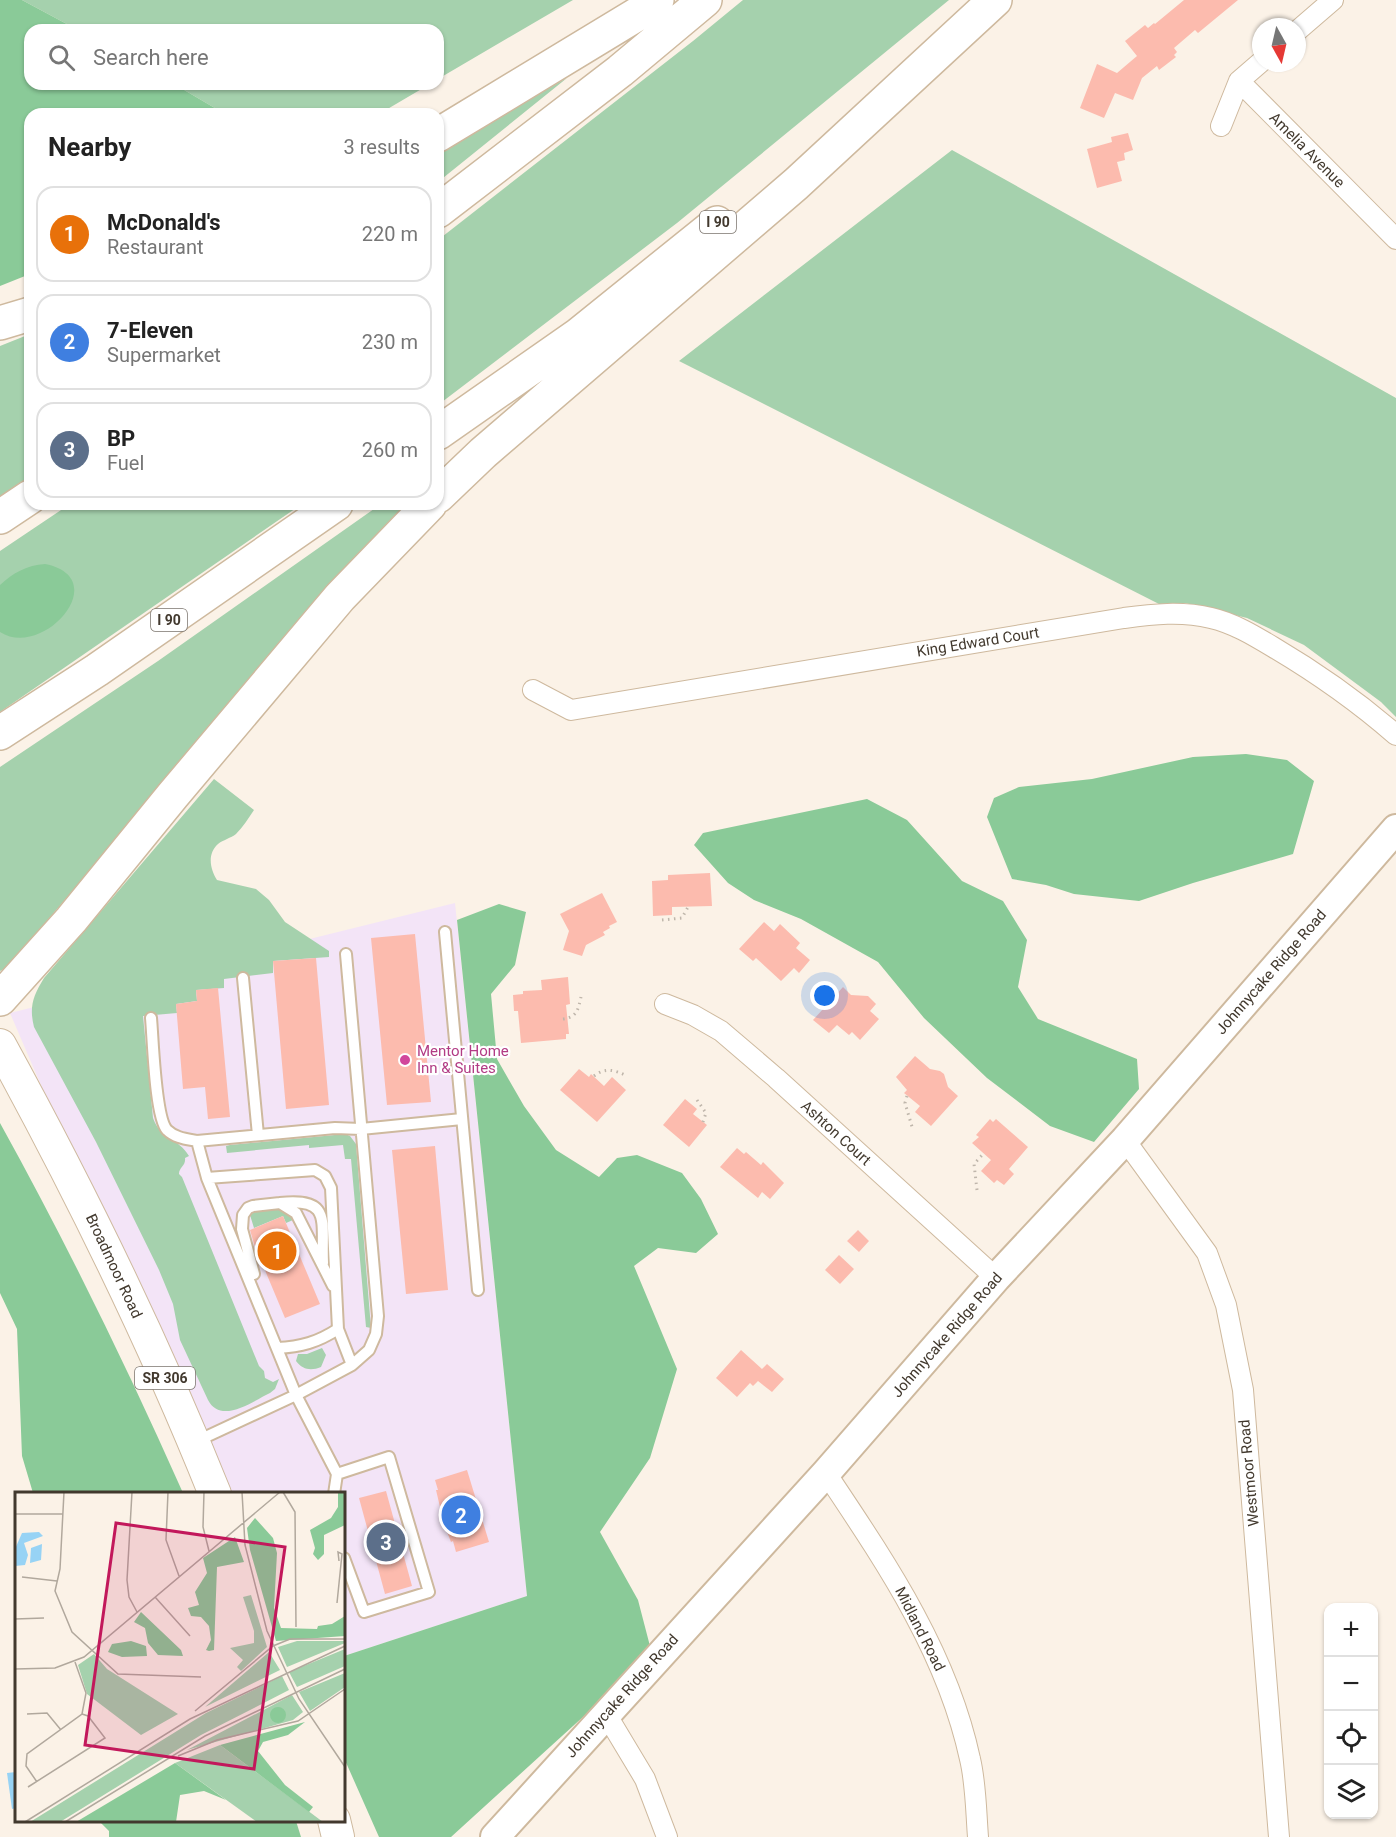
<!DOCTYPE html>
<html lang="en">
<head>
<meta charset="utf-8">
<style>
	body { margin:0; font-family:Roboto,sans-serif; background:#f6f6f6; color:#222 }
	.controls { position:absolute; right:18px; bottom:18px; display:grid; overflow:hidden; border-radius:12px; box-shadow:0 2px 4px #0004 }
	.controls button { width:54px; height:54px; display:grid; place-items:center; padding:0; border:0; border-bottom:2px solid #e0e0e0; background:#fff; color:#222; font:30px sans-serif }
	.compass { position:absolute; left:1252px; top:18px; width:54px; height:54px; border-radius:50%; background:#fff; box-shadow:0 2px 4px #0004; rotate:172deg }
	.you { position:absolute; left:825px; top:996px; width:21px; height:21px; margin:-15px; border:4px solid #fff; border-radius:50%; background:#1a73e8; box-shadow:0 0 0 9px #1a73e833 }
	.badge { display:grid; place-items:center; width:39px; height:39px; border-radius:50%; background:#1c8b6a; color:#fff; font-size:20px; font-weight:700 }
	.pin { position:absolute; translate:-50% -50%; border:3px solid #fff; box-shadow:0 2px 6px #0006 }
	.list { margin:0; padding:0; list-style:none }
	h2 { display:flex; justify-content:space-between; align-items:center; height:78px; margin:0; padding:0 24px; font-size:26px }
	h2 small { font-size:20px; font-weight:400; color:#767676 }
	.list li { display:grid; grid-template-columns:39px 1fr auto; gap:18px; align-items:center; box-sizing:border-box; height:96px; margin:0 12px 12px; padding:0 12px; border:2px solid #e0e0e0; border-radius:18px }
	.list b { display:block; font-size:22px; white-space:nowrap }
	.list p { margin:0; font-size:20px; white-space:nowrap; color:#767676 }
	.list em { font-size:20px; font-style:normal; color:#767676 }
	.icon { flex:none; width:33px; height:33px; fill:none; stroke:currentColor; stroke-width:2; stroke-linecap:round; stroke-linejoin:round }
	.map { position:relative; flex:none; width:1396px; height:1837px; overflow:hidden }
	.search { position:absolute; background:#fff; box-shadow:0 2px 4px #0004; left:24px; top:24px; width:420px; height:66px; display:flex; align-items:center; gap:15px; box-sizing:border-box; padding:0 21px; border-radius:18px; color:#767676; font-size:22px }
	.panel { position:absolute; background:#fff; box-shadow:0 2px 4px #0004; left:24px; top:108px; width:420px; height:402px; border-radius:18px }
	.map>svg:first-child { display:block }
	.commercial { fill:#f3e4f7 }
	.green { fill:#a5d1ad }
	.forest { fill:#8aca98 }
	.water { fill:#97d3f5 }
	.building { fill:#fcbbae }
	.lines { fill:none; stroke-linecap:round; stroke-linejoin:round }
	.lane-casing { stroke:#ceb99e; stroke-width:14 }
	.street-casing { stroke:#ceb99e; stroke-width:22 }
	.secondary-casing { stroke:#ceb99e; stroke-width:32 }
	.primary-casing { stroke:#ceb99e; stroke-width:34 }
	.highway-casing { stroke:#ceb99e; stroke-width:36 }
	.path { stroke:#bfb6ab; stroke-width:3; stroke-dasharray:1.5 4.5; stroke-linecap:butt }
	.lane { stroke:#fff; stroke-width:10 }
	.street { stroke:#fff; stroke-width:20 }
	.secondary { stroke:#fff; stroke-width:28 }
	.primary { stroke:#fff; stroke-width:32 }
	.highway { stroke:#fff; stroke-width:33 }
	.hotel-dot { fill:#d1479c; stroke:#fff; stroke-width:2 }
	.labels { text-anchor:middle; stroke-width:4.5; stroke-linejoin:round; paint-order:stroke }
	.shield { fill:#fff; stroke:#7b746d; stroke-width:1.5 }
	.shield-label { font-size:14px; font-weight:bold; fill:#42392e }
	.street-label { font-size:15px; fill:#42392e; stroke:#fff }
	.hotel-label { font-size:15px; fill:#b23c85; stroke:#fff; text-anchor:start }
	.inset-road { fill:none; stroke:#b1a89d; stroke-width:1.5 }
	.view { fill:#c2185b; fill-opacity:0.15; stroke:#c2185b; stroke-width:3 }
	.inset-edge { fill:none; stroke:#42392e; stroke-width:3 }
</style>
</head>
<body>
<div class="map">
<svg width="1396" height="1837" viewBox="0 0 1396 1837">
	<rect width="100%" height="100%" fill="#fbf2e7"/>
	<!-- commercial -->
	<path class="commercial" d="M455,903L527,1596L344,1656V1494L216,1493L10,1013Z"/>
	<!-- green -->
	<path class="green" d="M22,0H573L438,79V30H78Z
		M743,0H949L677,223L438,405V240L693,41Z
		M567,78L438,182V149Z
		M174,84H430L379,114H225Z
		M952,150L1396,398V717L1381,702L1304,645L1247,618L1185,603L1159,604L679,361Z
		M30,334V476L0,497V346Z
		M70,504H302L0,712V551Z
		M381,504H412L172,773L8,967L0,971V767L158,661Z
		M214,779L254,810C248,819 243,827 236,834C231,838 223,840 218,844C207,854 210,869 217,880L256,889L269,900L285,922L329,951V957L273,961V973L224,979V988L196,990L197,1001L176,1004L177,1013L143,1016L153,1118C162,1142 178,1137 189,1156L185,1158C186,1166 179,1167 179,1174L182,1177L259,1366L264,1371L265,1378L273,1382L279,1379L275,1389L270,1393C253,1401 221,1425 208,1400L180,1340L173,1304L159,1270L96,1142L34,1027C29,1007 33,996 44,978Z
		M345,1134L350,1136L356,1144L371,1328L366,1327L351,1159H345L343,1145L309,1148V1145L227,1153L226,1146L230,1145Z
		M278,1209L285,1210L293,1217V1220L286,1223L283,1216L254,1228L250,1215C257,1208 268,1209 278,1209Z
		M322,1348L326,1355L321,1367C311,1371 303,1370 296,1361L298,1354H307Z"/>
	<!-- forest -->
	<path class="forest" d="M0,0H22L78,30H30V84H174L225,114H30V274L0,286Z
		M45,564C115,578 43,660 0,632V585C13,573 27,565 45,564Z
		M1246,754L1287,760L1314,781L1293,854L1193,883L1139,901L1074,894L1046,885L1012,879L987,817L994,798L1019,787L1092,779L1193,757Z
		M867,799L907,820L962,881L1003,901L1027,940L1018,987L1038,1019L1137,1059L1139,1089L1094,1142L1050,1126L987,1078L924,1018L878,962L801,919L754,900L728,883L694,845L703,833Z
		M499,904L526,912L515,965L491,994L497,1059L524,1106L556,1150L599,1177L617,1158L637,1155L682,1173L701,1199L718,1234L696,1253L658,1248L634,1266L677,1369L650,1458L600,1532L638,1600L651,1650L584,1716L451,1837H379L344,1758V1656L527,1596L457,920Z
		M0,1123C67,1244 127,1367 183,1493H33L22,1456L17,1329L0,1293Z
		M99,1821H296L301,1837H109V1831Z"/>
	<!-- water -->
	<path class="water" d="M16,1772V1808L12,1809L7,1773Z"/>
	<!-- building -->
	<path class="building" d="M1184,0H1238L1198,33L1195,30L1174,48L1177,52L1174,55L1176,57L1159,70L1157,66L1142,78L1133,100L1115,93L1104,118L1080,108L1097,64L1117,73L1137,56L1125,41L1145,25L1148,28L1154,23L1155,24Z
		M1128,133L1133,150L1124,153L1125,160L1117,162L1122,181L1097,188L1087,149L1112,142L1111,137Z
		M710,873L712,906L672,907V915L653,916L652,881L668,880V875Z
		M602,893L617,922L609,926L610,928L603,932L605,935L586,945L582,956L563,950L569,931L560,914Z
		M764,922L774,931L780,924L800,943L796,948L810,960L799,973L794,968L781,981L756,958L753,961L739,949Z
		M415,934L431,1102L387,1105L371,938Z
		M316,958L329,1105L286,1109L273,961Z
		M568,977L570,1004L566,1005L569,1034H566V1039L521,1043L518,1011H514L513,995L523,994V991L542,990L541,980Z
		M843,987L851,995L868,996L876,1004L870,1011L879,1019L860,1040L852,1032L849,1035L837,1025L829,1033L813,1020Z
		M218,988L230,1117L208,1119L205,1087L183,1089L176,1004L197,1001L196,990Z
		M915,1056L930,1069L940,1071L944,1074L948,1087L958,1096L931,1126L915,1112L920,1106L904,1093L907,1090L896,1077Z
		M579,1069L589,1077L591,1074L604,1086L612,1077L626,1090L597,1122L560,1090Z
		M685,1099L697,1109L693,1114L707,1125L689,1147L663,1125Z
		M990,1119L993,1122L996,1119L1028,1147L1009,1169L1014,1174L1004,1185L997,1180L994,1183L981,1171L991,1160L972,1143L979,1137L976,1135Z
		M435,1146L448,1290L406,1294L392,1150Z
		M737,1148L744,1154L746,1152L761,1165L763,1162L784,1183L770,1199L762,1192L758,1198L720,1167Z
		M283,1216L320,1304L285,1318L254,1244L250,1230Z
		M858,1230L869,1241L859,1252L847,1241Z
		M839,1255L854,1269L840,1284L825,1270Z
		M741,1350L762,1369L767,1364L784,1379L772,1392L758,1381L753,1386L750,1383L737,1397L716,1378Z
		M467,1470L489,1542L456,1552L453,1541L451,1542L444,1524L436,1490H438L435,1480Z
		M386,1491L412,1586L385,1594L359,1498Z"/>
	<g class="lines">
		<defs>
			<path id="lane" d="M445,932L478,1290
				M243,978L258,1135
				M151,1018C153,1039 155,1117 167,1130C175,1138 187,1139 197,1141L335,1128L361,1129L462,1119
				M197,1141L207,1178L296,1395L337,1474L334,1494
				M207,1178L315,1170L325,1176L331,1188L338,1329L352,1365
				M280,1203C333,1197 321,1222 323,1263
				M254,1274L242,1229L243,1215L248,1208L253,1206L280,1203L296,1213L333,1286
				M277,1348C301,1347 318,1342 338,1329
				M197,1441L296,1395L352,1365L369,1350L376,1334L378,1316L346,954
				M337,1474L389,1457L429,1592L364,1612L344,1558"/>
			<path id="street" d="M1297,31L1333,0
				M1261,62L1239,81L1396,239
				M1221,126L1239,81
				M533,690L571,710L1124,618C1153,614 1182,611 1211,618C1233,623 1253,635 1273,647C1317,673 1357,701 1396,735
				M665,1004L693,1015L721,1031L776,1078L996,1278
				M1125,1140L1207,1253L1226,1305L1243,1390L1279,1837
				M826,1473C886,1563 947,1652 970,1759C976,1784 976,1812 978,1837
				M606,1714L645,1779L667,1837"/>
			<path id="secondary" d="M495,1837L826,1473L996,1278L1125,1140L1396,829"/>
			<path id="primary" d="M0,1045C80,1191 153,1339 215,1494
				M334,1820L338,1837"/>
			<path id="highway" d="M438,135L641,12L657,0
				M438,211L620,71L705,0
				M0,323L30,314
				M438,433L578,335L717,223
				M438,496L483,453L796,184L995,0
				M0,517L30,497
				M0,733L97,670L336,504
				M0,999L71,920L173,795L340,597L430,504"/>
		</defs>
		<!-- lane casing -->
		<use href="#lane" class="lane-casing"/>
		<!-- street casing -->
		<use href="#street" class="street-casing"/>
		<!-- secondary casing -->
		<use href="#secondary" class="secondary-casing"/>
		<!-- primary casing -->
		<use href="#primary" class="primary-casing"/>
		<!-- highway casing -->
		<use href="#highway" class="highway-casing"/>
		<!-- path -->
		<path class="path" d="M662,920L682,918L688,907
			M563,1019C577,1017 578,1010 581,997
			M594,1076C605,1067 615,1070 627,1076
			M907,1096L905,1103L913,1130
			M697,1100L706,1113L703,1122
			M977,1190L974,1164L984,1153"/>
		<!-- lane -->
		<use href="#lane" class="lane"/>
		<!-- street -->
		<use href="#street" class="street"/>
		<!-- secondary -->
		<use href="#secondary" class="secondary"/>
		<!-- primary -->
		<use href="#primary" class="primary"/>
		<!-- highway -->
		<use href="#highway" class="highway"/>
	</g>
	<!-- markers -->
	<circle class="hotel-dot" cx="405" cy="1060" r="6"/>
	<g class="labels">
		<!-- shield labels -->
		<g class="shield">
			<rect x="700" y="211" width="36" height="22" rx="4.5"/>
			<rect x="151" y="609" width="36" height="22" rx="4.5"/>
			<rect x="135" y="1367" width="60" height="22" rx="4.5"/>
		</g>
		<g class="shield-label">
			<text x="718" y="227">I 90</text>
			<text x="169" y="625">I 90</text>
			<text x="165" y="1383">SR 306</text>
		</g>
		<!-- street labels -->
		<g class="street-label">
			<text transform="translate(1307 150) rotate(45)" y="5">Amelia Avenue</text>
			<text transform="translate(978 642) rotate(-9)" y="5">King Edward Court</text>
			<text transform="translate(1271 972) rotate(-49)" y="5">Johnnycake Ridge Road</text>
			<text transform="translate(836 1133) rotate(42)" y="5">Ashton Court</text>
			<text transform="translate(114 1266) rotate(65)" y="5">Broadmoor Road</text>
			<text transform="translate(947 1335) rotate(-49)" y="5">Johnnycake Ridge Road</text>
			<text transform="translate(1249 1473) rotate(-95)" y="5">Westmoor Road</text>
			<text transform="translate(920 1629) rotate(63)" y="5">Midland Road</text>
			<text transform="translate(622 1696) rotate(-48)" y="5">Johnnycake Ridge Road</text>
		</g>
		<!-- hotel labels -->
		<g class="hotel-label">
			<text x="417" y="1056">Mentor Home<tspan x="417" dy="17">Inn &amp; Suites</tspan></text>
		</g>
	</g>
	<!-- overview -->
	<g transform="translate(15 1492)">
		<rect width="330" height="330" fill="#fbf2e7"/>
		<path d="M236,103L252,155L226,179L222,175L228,168L215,156L239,151V139L228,105ZM282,149H330V151L272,175L263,155ZM330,157V174L282,195L274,180ZM254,160L265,178L190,215ZM79,162L92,177L163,222L126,243L72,202L63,173ZM330,181V195L295,219L284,200ZM267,184L274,198L186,243L45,330H15L191,221ZM277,203L288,220L278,228L172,258ZM205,253L225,268L308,330H242L160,271Z" fill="#a5d1ad"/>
		<path d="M323,0H330V33L309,43V62L303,68L298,62L300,56L295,38L316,26L323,15ZM240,26L258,46L262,61L259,116L266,136L302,137L303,134L317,132L330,124V144L261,149L235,58L232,36ZM220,45L229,70L202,75L199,158L194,159L191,158L196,148L194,134L186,125L176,124L173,116L184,113L180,100L192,81L188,66ZM126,120L166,158L168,164L143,163L133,151L130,136L119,130ZM116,149L131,154L132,164L107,165L93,160L97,152ZM255 223a8 8 0 1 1 16 0a8 8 0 1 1-16 0ZM290,230L273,243L248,250L243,259L270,293L298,315L294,320L205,253ZM160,271L211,308L189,299L165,303L161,330H61Z" fill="#8aca98"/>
		<path d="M7,41L24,40L28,44L9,51L13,63L10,73L0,74V57ZM27,52L26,68L15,71L16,56Z" fill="#97d3f5"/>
		<path class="inset-road" d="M49,0L45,77L40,99L57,140L103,182L186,185M117,0L112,88L114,105L122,120M153,0L151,48L164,84M189,0L188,35L194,59M227,0L230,53L252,139L284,207L330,275M268,0L280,20L281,135M0,22H48M7,85L42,89M140,105L175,144M322,111L327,62L323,60L324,69M0,127L29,126M0,177L40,176L69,165L265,0M180,219L258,154L275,147H330M12,222L32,221L46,238M163,264L202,248L283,229L330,197M22,290L11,274L12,262L67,222L71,201L60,170M13,295L90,246L73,224L67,222M10,330L175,227L330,154M50,330L190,244L330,177"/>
		<path class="view" d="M101,31L270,55L239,277L70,253Z"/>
		<rect width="330" height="330" class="inset-edge"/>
	</g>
</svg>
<div class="controls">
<button>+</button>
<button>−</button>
<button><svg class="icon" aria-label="locate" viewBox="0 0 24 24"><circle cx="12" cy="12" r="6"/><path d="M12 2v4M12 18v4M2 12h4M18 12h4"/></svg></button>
<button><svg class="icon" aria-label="layers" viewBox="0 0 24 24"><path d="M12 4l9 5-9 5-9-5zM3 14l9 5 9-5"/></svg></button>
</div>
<svg class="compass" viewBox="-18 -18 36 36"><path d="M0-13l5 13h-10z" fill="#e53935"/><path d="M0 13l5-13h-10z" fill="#767676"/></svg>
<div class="you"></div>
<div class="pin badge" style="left:277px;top:1251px;background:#e8710a">1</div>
<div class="pin badge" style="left:461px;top:1515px;background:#3f7fe0">2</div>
<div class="pin badge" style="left:386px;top:1542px;background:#5c6f8a">3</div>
<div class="search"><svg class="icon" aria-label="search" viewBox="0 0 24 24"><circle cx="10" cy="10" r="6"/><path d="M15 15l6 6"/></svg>Search here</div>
<section class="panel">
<h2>Nearby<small>3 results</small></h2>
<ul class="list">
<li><span class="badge" style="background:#e8710a">1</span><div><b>McDonald's</b><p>Restaurant</p></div><em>220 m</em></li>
<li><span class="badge" style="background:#3f7fe0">2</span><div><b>7-Eleven</b><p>Supermarket</p></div><em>230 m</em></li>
<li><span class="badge" style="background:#5c6f8a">3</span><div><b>BP</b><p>Fuel</p></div><em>260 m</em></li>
</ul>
</section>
</div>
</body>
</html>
